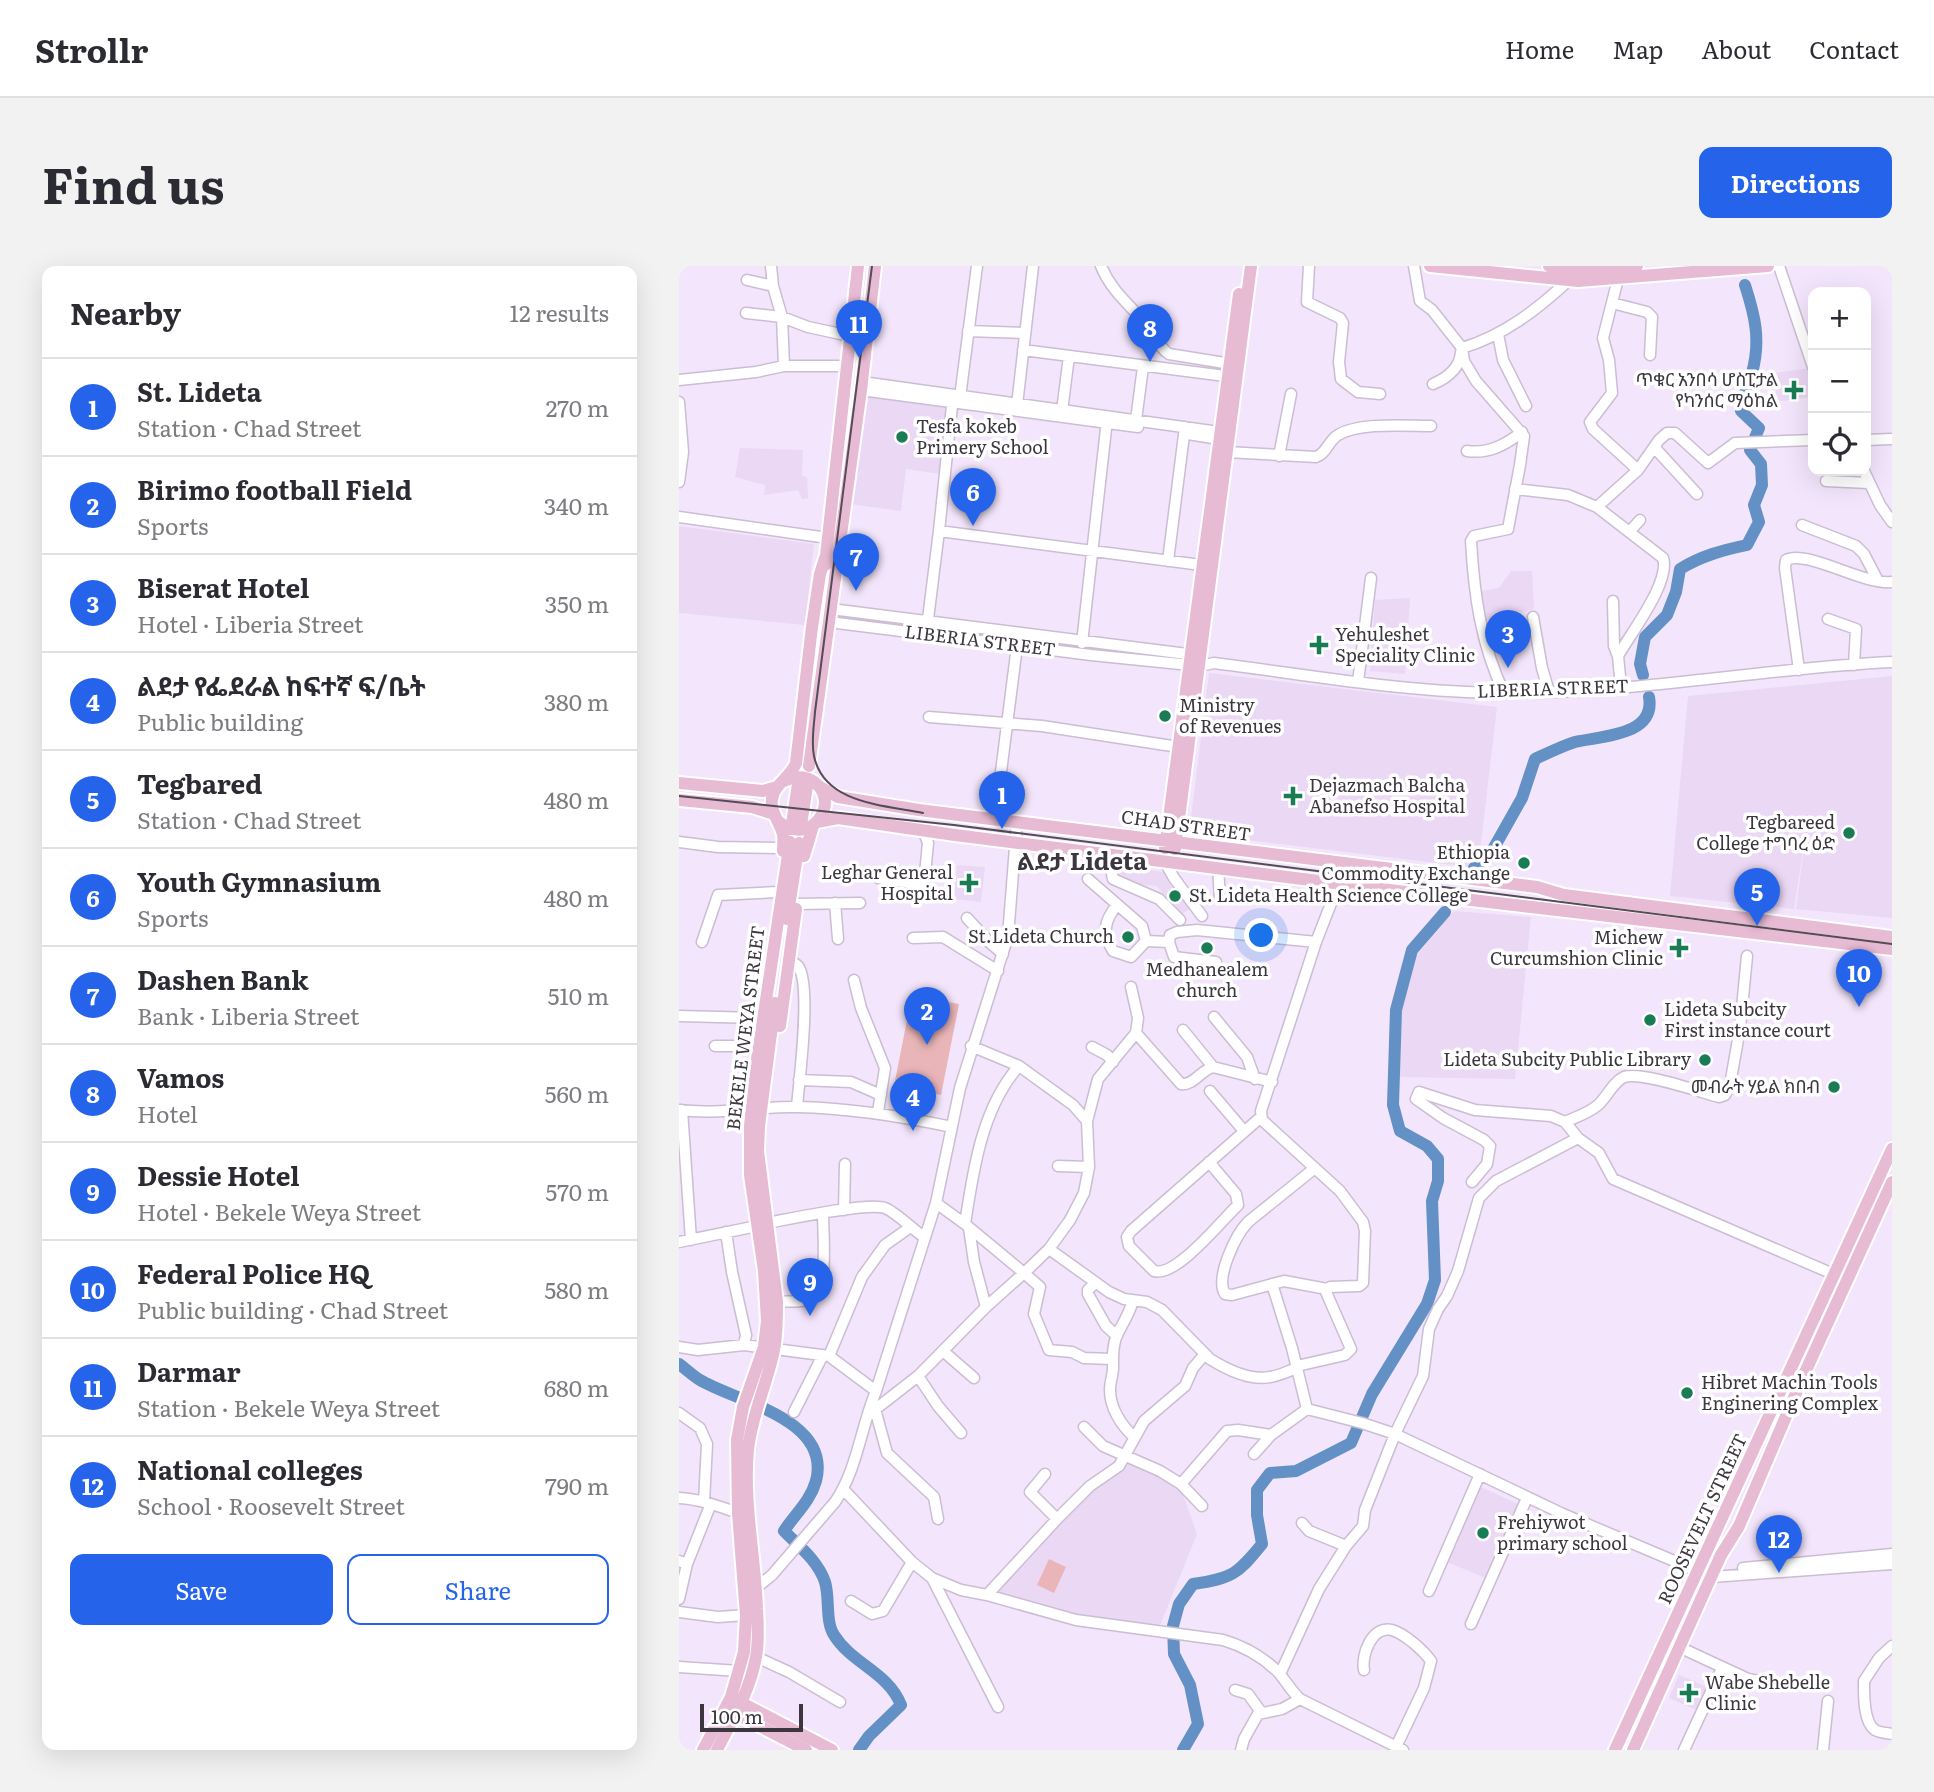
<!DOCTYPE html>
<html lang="en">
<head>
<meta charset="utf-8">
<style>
	body { margin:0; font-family:Literata,"Noto Sans Ethiopic",serif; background:#f2f2f3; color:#2b2b33 }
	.controls { position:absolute; right:21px; top:21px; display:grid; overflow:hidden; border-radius:14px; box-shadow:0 7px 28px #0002 }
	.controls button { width:63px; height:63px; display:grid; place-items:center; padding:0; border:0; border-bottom:2px solid #e1e1e2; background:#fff; color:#2b2b33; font:35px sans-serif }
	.scale { position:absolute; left:21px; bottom:18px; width:103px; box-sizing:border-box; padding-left:7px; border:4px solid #3c373f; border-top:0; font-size:19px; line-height:24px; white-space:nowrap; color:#3c373f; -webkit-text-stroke:5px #fff; paint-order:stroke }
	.you { position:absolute; left:583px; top:670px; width:24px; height:24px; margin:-18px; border:5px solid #fff; border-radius:50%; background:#1a73e8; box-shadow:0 0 0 10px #1a73e833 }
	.badge { display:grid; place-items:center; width:46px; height:46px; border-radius:50%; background:#2563eb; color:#fff; font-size:23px; font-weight:700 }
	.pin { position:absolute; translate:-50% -58px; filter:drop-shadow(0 2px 4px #0008) }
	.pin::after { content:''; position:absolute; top:37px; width:24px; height:21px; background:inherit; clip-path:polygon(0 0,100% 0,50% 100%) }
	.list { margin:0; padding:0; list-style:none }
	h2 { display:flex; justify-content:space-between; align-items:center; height:91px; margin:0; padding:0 28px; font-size:30px }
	h2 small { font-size:23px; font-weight:400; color:#7c7c81 }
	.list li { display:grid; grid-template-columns:46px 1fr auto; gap:21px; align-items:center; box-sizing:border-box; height:98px; padding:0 28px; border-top:2px solid #e1e1e2 }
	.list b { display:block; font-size:26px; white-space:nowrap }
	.list p { margin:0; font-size:23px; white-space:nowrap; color:#7c7c81 }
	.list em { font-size:23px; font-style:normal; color:#7c7c81 }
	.actions { display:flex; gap:14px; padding:21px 28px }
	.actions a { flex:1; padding:16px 0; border:2px solid #2563eb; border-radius:14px; text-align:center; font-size:24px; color:#2563eb }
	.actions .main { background:#2563eb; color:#fff }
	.icon { flex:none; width:38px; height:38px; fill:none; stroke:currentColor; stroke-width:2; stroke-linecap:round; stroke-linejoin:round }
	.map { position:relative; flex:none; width:1213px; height:1484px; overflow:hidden; border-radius:14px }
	header { display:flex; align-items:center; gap:42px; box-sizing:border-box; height:98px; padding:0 35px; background:#fff; border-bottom:2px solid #e1e1e2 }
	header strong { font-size:33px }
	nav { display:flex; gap:38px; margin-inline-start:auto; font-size:24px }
	.intro { display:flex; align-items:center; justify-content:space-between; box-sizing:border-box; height:168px; padding:0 42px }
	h1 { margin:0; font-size:49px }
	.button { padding:18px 32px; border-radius:14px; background:#2563eb; color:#fff; font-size:24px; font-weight:700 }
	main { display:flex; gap:42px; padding:0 42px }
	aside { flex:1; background:#fff; border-radius:14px; box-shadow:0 7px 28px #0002 }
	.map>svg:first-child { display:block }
	.built { fill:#ebd8f4 }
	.green { fill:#eab5b8 }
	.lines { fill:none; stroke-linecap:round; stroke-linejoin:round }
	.river { stroke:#6391c6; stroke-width:12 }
	.minor-casing { stroke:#cbbdd2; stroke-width:13 }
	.major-casing { stroke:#fff; stroke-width:16 }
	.minor { stroke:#fff; stroke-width:10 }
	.major { stroke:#e8bbd4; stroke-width:12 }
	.tram { stroke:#544d57; stroke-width:2 }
	.poi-dot { fill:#197c55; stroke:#fff; stroke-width:2.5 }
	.labels { text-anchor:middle; stroke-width:7; stroke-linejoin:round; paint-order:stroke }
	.poi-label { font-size:18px; fill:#3c373f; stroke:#fff; text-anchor:start }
	.street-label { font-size:18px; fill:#3c373f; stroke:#fff }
	.district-label { font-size:24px; font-weight:bold; fill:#3c373f; stroke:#fff }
</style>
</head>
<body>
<header>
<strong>Strollr</strong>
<nav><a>Home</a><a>Map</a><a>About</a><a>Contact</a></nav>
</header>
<div class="intro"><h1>Find us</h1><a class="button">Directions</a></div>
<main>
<aside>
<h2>Nearby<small>12 results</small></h2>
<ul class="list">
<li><span class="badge">1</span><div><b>St. Lideta</b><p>Station · Chad Street</p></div><em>270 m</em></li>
<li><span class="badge">2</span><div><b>Birimo football Field</b><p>Sports</p></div><em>340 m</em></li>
<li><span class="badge">3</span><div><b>Biserat Hotel</b><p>Hotel · Liberia Street</p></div><em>350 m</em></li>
<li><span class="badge">4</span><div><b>ልደታ የፌደራል ከፍተኛ ፍ/ቤት</b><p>Public building</p></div><em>380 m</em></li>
<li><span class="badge">5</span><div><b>Tegbared</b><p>Station · Chad Street</p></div><em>480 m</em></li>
<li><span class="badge">6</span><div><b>Youth Gymnasium</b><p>Sports</p></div><em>480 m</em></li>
<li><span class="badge">7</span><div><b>Dashen Bank</b><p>Bank · Liberia Street</p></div><em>510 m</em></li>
<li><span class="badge">8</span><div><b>Vamos</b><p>Hotel</p></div><em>560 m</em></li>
<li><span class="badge">9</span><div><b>Dessie Hotel</b><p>Hotel · Bekele Weya Street</p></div><em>570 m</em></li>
<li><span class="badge">10</span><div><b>Federal Police HQ</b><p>Public building · Chad Street</p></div><em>580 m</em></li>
<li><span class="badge">11</span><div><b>Darmar</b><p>Station · Bekele Weya Street</p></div><em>680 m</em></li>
<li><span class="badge">12</span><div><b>National colleges</b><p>School · Roosevelt Street</p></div><em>790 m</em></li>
</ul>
<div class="actions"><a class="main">Save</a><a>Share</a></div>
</aside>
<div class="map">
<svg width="1213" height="1484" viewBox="0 0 1213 1484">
	<rect width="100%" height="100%" fill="#f3e5fb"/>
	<!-- built -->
	<path class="built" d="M1131,102L1134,113V131L1103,135L1098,134L1095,107Z
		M186,127L270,139L262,208L227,203L222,245L171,238Z
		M61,182L124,184L123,210L128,211L129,232L123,233L119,224L85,229L86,219L56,211Z
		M0,260L135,278L126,359L0,347Z
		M832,305H853L855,343L805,355L802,325L820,322Z
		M731,332L726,408L691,405L696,334Z
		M530,407L818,441L799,602L510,567Z
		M1213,410V652L1117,643L1128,558L1115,643L991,630L1009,430Z
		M278,599L306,601L302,636L275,633Z
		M439,601L486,606L514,641L501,649L478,620L438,616Z
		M775,645L852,651L836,813L720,811L722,748L736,691Z
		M448,1197L467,1204L502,1223L518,1268L480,1362L384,1349L318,1327L404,1230L446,1202Z
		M802,1221L839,1238L809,1313L768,1296Z
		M1000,1409L1031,1422L1020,1445L990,1432Z"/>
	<!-- green -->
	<path class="green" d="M233,729L280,738L262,829L215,820Z
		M370,1293L387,1301L375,1327L358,1319Z"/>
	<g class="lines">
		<!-- river -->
		<path class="river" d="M964,409L961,398L966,371L988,349L997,326L1001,303C1022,290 1044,284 1068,279L1080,256L1075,239L1083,219L1082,198L1071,184L1080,162L1062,145C1064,129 1069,121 1073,107C1082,74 1076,50 1066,19
			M795,602L812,587L843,532L856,493C869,487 883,480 896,476C922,470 977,470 970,431
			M0,1098C7,1103 14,1110 21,1114C58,1136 153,1153 137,1215C131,1236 116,1248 105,1265C120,1280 139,1295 146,1316C151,1332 146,1355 155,1369C173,1398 209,1406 222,1439L190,1470L180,1484
			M504,1484L519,1458L511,1419L495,1388L494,1360L500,1338L514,1318C553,1312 558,1309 583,1278L578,1249V1224L591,1207L617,1205L672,1177L693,1128L748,1038L756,1014L753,935L759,915V893L748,880L721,865L714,839L717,744L733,684L766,646"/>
		<defs>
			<path id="minor" d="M92,0L94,20L103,51L105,100
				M422,0C432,25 452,40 470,61C477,70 480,82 490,88L558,99
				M630,0L628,36L661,52L664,57L660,96L662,113L679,126L701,128
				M735,0L741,35L753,44L783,82L785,95L797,115L845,170L841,199L829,263L795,270L792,275C795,329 802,378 825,427
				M1100,0L1134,101
				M939,13L924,72L930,94L933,127L911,156L914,163L959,204
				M68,14L94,20
				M933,37L968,46L973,51L971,89
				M67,47L103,51L129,61L171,70
				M289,65L346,67
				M819,68L824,94L847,140
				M783,82C824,70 859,43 890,14
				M344,84L554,111
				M0,114L77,106L105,100H168
				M183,116L547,167
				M754,118C768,112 781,102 782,86
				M182,124L459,161
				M274,130L260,265L530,300
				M281,131L298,0
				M0,136L4,186L0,216
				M338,139L354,0
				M383,145L390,90
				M457,154L464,101
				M509,168L546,174
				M1187,174L1213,173
				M975,181L1018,228
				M788,185C810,188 826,179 843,166
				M548,186L637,191C648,187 649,175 659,169C680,156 728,160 752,160
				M600,190L612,128
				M1185,205L1201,239L1213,256
				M1147,215L1190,217
				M836,223L889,229L918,241L984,292C992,316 951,368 939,390
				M918,241L959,204L980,174L988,167H996L1029,197L1056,177L1134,174
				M0,251L149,272
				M1123,259L1177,280L1185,288L1199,315
				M951,265L961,254
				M489,295L506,161
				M934,335L935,380L939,390L942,421
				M152,343L516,389
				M854,351L863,402L870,426
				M1149,353L1177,363L1175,399
				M150,356L412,389L521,400L535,397C631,409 729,427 826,427C955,428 1084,402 1213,396
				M248,361L260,265
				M403,377L428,154
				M1120,404L1106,302L1107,294C1128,283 1183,319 1213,316
				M679,416L692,312
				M250,451L363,460L506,482
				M316,553L338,380
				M0,576L39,581L104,582
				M429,587L434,613L480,633L501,654
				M484,593L495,612L523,650
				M539,601L541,633
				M199,612L245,619L249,577L244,564
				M409,613L463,660L467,675L490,676
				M156,637L159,673
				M118,638L181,637
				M438,639C425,655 423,667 434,685L452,691L467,675
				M288,652L310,676L324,688
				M234,672L264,671L319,705
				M23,676L39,629L98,626
				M110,694C113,696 116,697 119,700C133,718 120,815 118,841
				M537,696L495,691L490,676L491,669L498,666L518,664L637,676
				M175,714L182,742L206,802L199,846
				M0,750L79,752
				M535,751L568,791L576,813
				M504,764L534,801
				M457,767L502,818C514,820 522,804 534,801L593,816
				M36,780H75
				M292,780L340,800L394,839L408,855L410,901L405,927L391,954L370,983
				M413,781L428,789L434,796
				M120,814L172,816L202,829
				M531,825L565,865
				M0,844C39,849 79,840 118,841C171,842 221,850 273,861
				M3,844L12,974
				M408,855L419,813L457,767L459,752L452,721
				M899,872L886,856C897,851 910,847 919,839C928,831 934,816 945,811C962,805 1021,826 1040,831L1046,829L1051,819L1061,762L1068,690
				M530,896L557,928L559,939C543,954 497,1012 475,1005L450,980L448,971L452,965L582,851
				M379,900L410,901
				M636,902L569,956C556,970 536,1012 546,1028L553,1029L605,1015L648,1023
				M793,916L808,898L811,880L805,874L764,852L737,833L740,826L796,844L872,850L886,856
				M257,937L286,958L345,1007L370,983L430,1026L445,1033L468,1036L483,1044L531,1093C547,1103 571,1115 591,1111C600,1110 609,1105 618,1102
				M165,944L166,898
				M88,957C110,953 189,936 206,942C218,947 233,963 245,971
				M286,958C294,905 303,841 340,800
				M290,962L295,996L307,1041
				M47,966L53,1006L67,1069L65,1079
				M0,976L78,960
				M416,1017L409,1024V1028L427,1060L438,1070
				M593,1018L613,1082L628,1143
				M454,1035C450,1048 444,1057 438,1069C433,1080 434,1091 434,1102C434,1109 431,1116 431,1124C431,1142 442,1159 455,1171
				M98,1036C109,1035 128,1037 136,1030C149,1019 144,965 144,948
				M0,1081L19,1084L65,1079L150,1090L197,1125
				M264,1085L295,1112
				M150,1090L183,1011L206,979L230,962
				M618,1100L666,1089L672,1083L647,1026L651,1021L680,1020L684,1017L686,965L684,956L661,925L583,854L582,845L637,676L660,617L663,598
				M239,1110L259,1140L282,1167
				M196,1143L208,1187L255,1231L259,1253
				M115,1146L144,1089
				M0,1147L21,1162L28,1178L25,1236
				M189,1149L239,1110L307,1041L345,1007L361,1021L355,1048L370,1084L393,1086L405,1092L433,1093
				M405,1161L424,1180L481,1205L502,1218L523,1240
				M575,1188L592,1169L628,1143L683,1157L716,1168L884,1248L1033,1311L1213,1298
				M366,1208L351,1226L378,1253
				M502,1218L548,1165L559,1164L592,1169
				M165,1224L233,1296L253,1312L282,1324L308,1329L378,1253L411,1220L440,1200L465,1155L506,1120L514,1102L526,1088
				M0,1232C21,1233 39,1240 59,1247
				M623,1257L630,1265L667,1280
				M0,1295L8,1298L31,1240
				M1064,1302L1213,1288
				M253,1312L319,1441
				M77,1322L93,1309L156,1236C178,1204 182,1161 197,1125L257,937L281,822L329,670L338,556
				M750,1325L801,1208
				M308,1329L397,1354L544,1374C564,1380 584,1391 599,1406C607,1415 612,1425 621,1433L603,1443L579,1448L565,1473L562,1484
				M0,1333L8,1298
				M172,1335L193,1348L204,1345L233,1296
				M0,1346L39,1351L67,1349
				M792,1358L848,1232
				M1213,1380L1200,1392L1185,1415C1185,1428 1184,1456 1196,1464C1201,1467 1208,1467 1213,1468
				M1000,1381L1069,1413L1090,1417
				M77,1391L110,1406L161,1436
				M0,1401L60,1405
				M685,1404C682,1389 693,1359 713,1364C726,1368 744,1384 752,1395L745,1422L717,1481
				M601,1408L640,1323L667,1280L684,1260L686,1244L716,1168L744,1110L750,1063L759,1043L768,1030L779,1005L800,932L817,915L899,872L920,887L934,913L1168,1014
				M556,1424L569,1428L582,1446
				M621,1433L724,1484
				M1005,1484L1043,1402
				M1144,1484L1149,1435"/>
			<path id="major" d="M751,0L899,15L1089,0
				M870,0L900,3L958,0
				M146,299L179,0
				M130,500L182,124L196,0
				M0,517L84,525L98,521
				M141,521L159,531L240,544L858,621L885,629L1213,671
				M0,534L73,541L95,548
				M98,554C131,585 166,533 132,514C123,509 114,511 105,515
				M138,556L159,552L276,569L758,630L1213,683
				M113,558L119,518
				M122,559L128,520
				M486,582L560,28
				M496,583L572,0
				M104,585C104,579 105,573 104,568C100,554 89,544 94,529C98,516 112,511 117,497L133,361L141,308L146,292
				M125,590L134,560
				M108,653L120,577
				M101,760L117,643
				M57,1434L153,1484
				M50,1444L127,1484
				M24,1484L52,1431L65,1386L67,1349L59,1247L58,1174L64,1141L85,1081L88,1055L85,1005L71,909V860L77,800L111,576
				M38,1484C53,1454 71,1425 77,1391C80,1375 79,1359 78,1343C76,1289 64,1236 69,1183C73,1148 88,1118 95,1084C98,1069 98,1052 98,1036L79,885L80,860L96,737
				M936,1484L1213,883
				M954,1484L1042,1289L1060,1260L1123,1113L1213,916"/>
		</defs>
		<!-- minor casing -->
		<use href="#minor" class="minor-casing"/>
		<!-- major casing -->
		<use href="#major" class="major-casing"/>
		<!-- minor -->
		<use href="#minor" class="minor"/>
		<!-- major -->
		<use href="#major" class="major"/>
		<!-- tram -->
		<path class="tram" d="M193,0L136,446C135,460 132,476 135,490C145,538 205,539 244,547
			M0,530L275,559L1213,678"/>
	</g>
	<!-- markers -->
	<g class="poi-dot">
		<path d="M1111.5 113.5h7v7h7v7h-7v7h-7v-7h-7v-7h7z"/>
		<circle cx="223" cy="171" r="7"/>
		<path d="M636.5 368.5h7v7h7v7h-7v7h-7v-7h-7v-7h7z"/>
		<circle cx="486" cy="450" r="7"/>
		<path d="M610.5 519.5h7v7h7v7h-7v7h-7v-7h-7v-7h7z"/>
		<circle cx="1170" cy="567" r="7"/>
		<circle cx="845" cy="597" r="7"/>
		<path d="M286.5 606.5h7v7h7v7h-7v7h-7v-7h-7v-7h7z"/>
		<circle cx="496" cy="630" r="7"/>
		<circle cx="449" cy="671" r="7"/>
		<circle cx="528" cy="682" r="7"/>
		<path d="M996.5 671.5h7v7h7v7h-7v7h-7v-7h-7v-7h7z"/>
		<circle cx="971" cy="754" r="7"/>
		<circle cx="1026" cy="794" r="7"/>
		<circle cx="1155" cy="821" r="7"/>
		<circle cx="1008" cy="1127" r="7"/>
		<circle cx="804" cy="1267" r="7"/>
		<path d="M1006.5 1416.5h7v7h7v7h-7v7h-7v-7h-7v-7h7z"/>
	</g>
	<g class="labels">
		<!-- poi labels -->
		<g class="poi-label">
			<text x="1099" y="120" text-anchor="end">ጥቁር አንበሳ ሆስፒታል<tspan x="1099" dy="21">የካንሰር ማዕከል</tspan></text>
			<text x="237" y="167">Tesfa kokeb<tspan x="237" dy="21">Primery School</tspan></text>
			<text x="656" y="375">Yehuleshet<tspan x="656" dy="21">Speciality Clinic</tspan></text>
			<text x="500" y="446">Ministry<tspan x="500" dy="21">of Revenues</tspan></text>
			<text x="630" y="526">Dejazmach Balcha<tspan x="630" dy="21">Abanefso Hospital</tspan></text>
			<text x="1156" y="563" text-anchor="end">Tegbareed<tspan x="1156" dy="21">College ተግባረ ዕድ</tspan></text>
			<text x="831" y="593" text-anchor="end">Ethiopia<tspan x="831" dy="21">Commodity Exchange</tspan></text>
			<text x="274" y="613" text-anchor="end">Leghar General<tspan x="274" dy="21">Hospital</tspan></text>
			<text x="510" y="636">St. Lideta Health Science College</text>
			<text x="435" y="677" text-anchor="end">St.Lideta Church</text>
			<text x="984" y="678" text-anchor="end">Michew<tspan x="984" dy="21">Curcumshion Clinic</tspan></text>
			<text x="528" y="710" text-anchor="middle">Medhanealem<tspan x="528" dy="21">church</tspan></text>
			<text x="985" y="750">Lideta Subcity<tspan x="985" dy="21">First instance court</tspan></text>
			<text x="1012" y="800" text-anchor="end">Lideta Subcity Public Library</text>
			<text x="1141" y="827" text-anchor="end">መብራት ሃይል ክበብ</text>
			<text x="1022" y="1123">Hibret Machin Tools<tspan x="1022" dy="21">Enginering Complex</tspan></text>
			<text x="818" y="1263">Frehiywot<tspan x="818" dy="21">primary school</tspan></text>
			<text x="1026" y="1423">Wabe Shebelle<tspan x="1026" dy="21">Clinic</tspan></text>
		</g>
		<!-- street labels -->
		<g class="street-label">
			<text transform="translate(301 375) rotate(7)" y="6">LIBERIA STREET</text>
			<text transform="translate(874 423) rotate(-2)" y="6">LIBERIA STREET</text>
			<text transform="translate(507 560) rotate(8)" y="6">CHAD STREET</text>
			<text transform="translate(67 762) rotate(-83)" y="6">BEKELE WEYA STREET</text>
			<text transform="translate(1024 1253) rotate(-65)" y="6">ROOSEVELT STREET</text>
		</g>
		<!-- district labels -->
		<g class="district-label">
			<text x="403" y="604">ልደታ Lideta</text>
		</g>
	</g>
</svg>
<div class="controls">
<button>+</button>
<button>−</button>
<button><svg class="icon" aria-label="locate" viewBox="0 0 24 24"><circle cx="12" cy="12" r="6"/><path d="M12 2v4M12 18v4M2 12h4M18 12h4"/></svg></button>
</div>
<div class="scale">100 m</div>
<div class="you"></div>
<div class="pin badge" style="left:323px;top:563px">1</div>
<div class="pin badge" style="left:248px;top:779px">2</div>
<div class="pin badge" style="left:829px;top:402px">3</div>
<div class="pin badge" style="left:234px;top:865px">4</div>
<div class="pin badge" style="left:1078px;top:660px">5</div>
<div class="pin badge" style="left:294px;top:260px">6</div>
<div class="pin badge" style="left:177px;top:325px">7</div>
<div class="pin badge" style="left:471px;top:96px">8</div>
<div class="pin badge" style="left:131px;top:1050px">9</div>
<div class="pin badge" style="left:1180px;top:741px">10</div>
<div class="pin badge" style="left:180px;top:92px">11</div>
<div class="pin badge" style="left:1100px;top:1307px">12</div>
</div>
</main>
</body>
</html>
